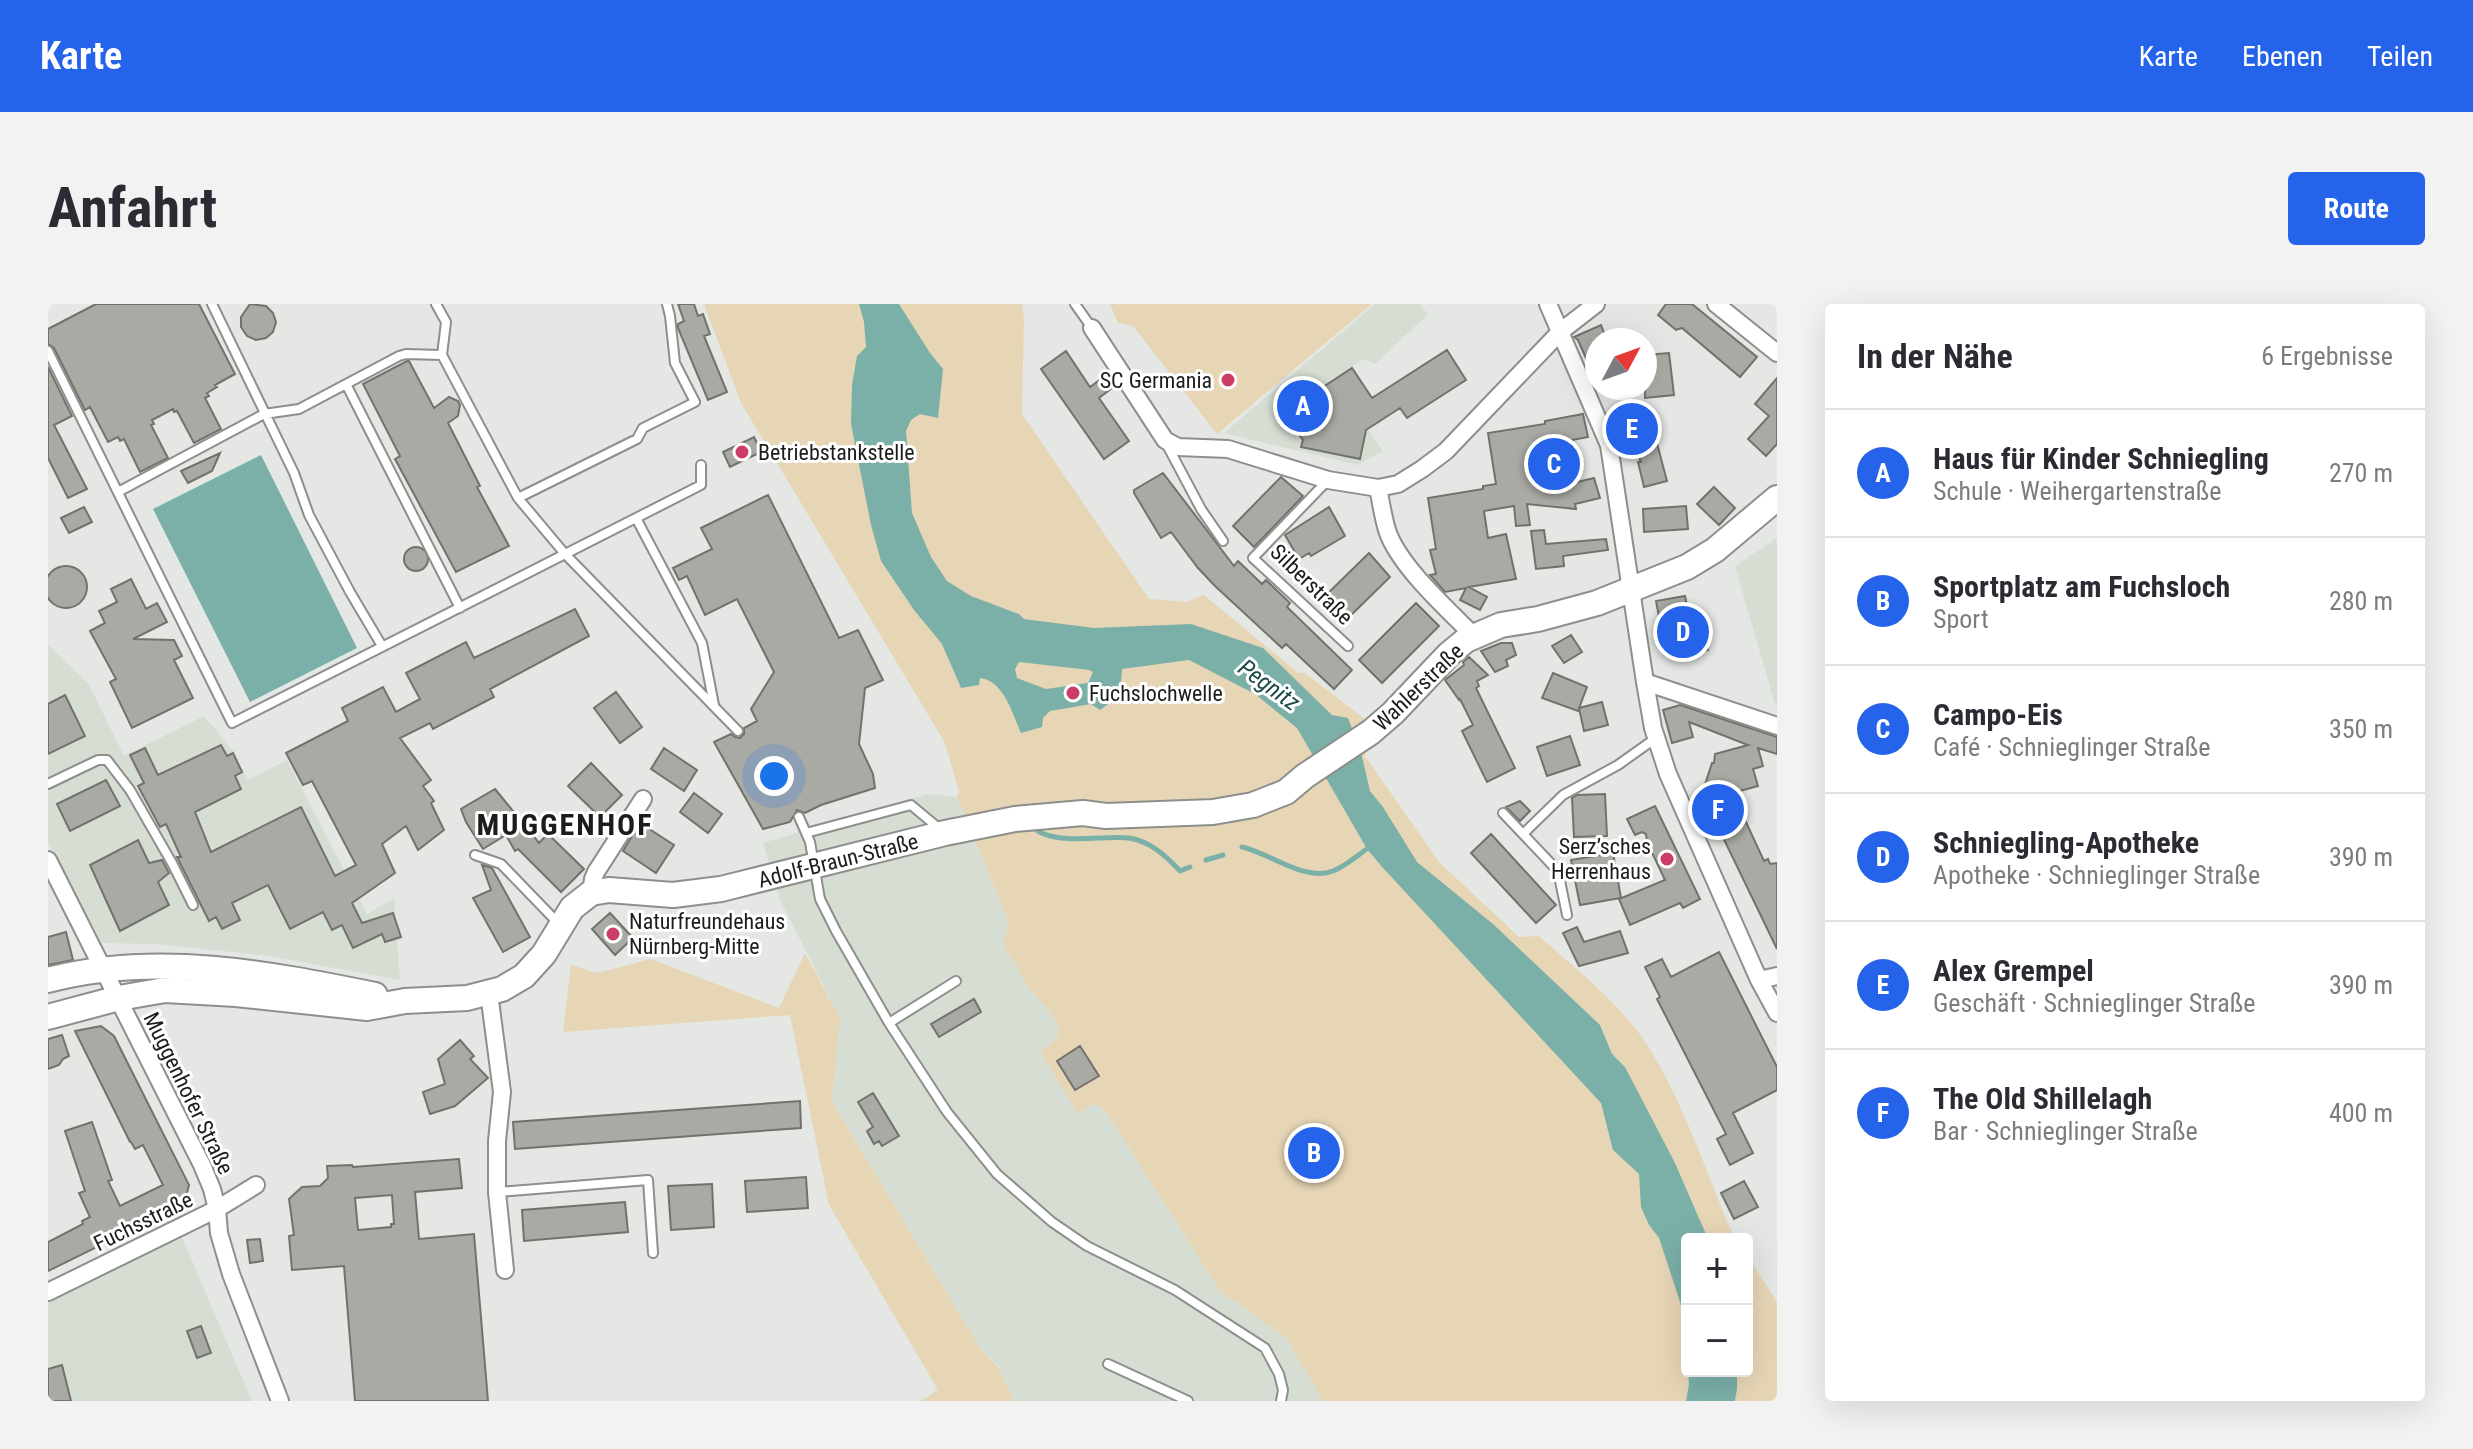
<!DOCTYPE html>
<html lang="de">
<head>
<meta charset="utf-8">
<style>
	body { margin:0; font-family:"Roboto Condensed",sans-serif; background:#f2f2f3; color:#2b2b33 }
	.controls { position:absolute; right:24px; bottom:24px; display:grid; overflow:hidden; border-radius:8px; box-shadow:0 8px 32px #0002 }
	.controls button { width:72px; height:72px; display:grid; place-items:center; padding:0; border:0; border-bottom:2px solid #e1e1e2; background:#fff; color:#2b2b33; font:40px sans-serif }
	.compass { position:absolute; left:1537px; top:24px; width:72px; height:72px; border-radius:50%; background:#fff; box-shadow:0 8px 32px #0002; rotate:49deg }
	.you { position:absolute; left:726px; top:472px; width:28px; height:28px; margin:-20px; border:6px solid #fff; border-radius:50%; background:#1a73e8; box-shadow:0 0 0 12px #1a73e833 }
	.badge { display:grid; place-items:center; width:52px; height:52px; border-radius:50%; background:#2563eb; color:#fff; font-size:26px; font-weight:700 }
	.pin { position:absolute; translate:-50% -50%; border:4px solid #fff; box-shadow:0 2px 8px #0006 }
	.list { margin:0; padding:0; list-style:none }
	h2 { display:flex; justify-content:space-between; align-items:center; height:104px; margin:0; padding:0 32px; font-size:34px }
	h2 small { font-size:26px; font-weight:400; color:#7c7c81 }
	.list li { display:grid; grid-template-columns:52px 1fr auto; gap:24px; align-items:center; box-sizing:border-box; height:128px; padding:0 32px; border-top:2px solid #e1e1e2 }
	.list b { display:block; font-size:30px; white-space:nowrap }
	.list p { margin:0; font-size:26px; white-space:nowrap; color:#7c7c81 }
	.list em { font-size:26px; font-style:normal; color:#7c7c81 }
	.map { position:relative; flex:none; width:1729px; height:1097px; overflow:hidden; border-radius:8px }
	header { display:flex; align-items:center; gap:48px; box-sizing:border-box; height:112px; padding:0 40px; background:#2563eb; color:#fff }
	header strong { font-size:38px }
	nav { display:flex; gap:44px; margin-inline-start:auto; font-size:28px }
	.intro { display:flex; align-items:center; justify-content:space-between; box-sizing:border-box; height:192px; padding:0 48px }
	h1 { margin:0; font-size:56px }
	.button { padding:20px 36px; border-radius:8px; background:#2563eb; color:#fff; font-size:28px; font-weight:700 }
	main { display:flex; gap:48px; padding:0 48px }
	aside { flex:1; background:#fff; border-radius:8px; box-shadow:0 8px 32px #0002 }
	.map>svg:first-child { display:block }
	.built { fill:#d6ddd2 }
	.green { fill:#e7d6b6 }
	.water { fill:#7bb0a9; fill-rule:evenodd }
	.lines { fill:none; stroke-linecap:round; stroke-linejoin:round }
	.stream { stroke:#7bb0a9; stroke-width:5 }
	.building { fill:#aaaaa5; stroke:#72726d; stroke-width:2; fill-rule:evenodd }
	.lane-casing { stroke:#8c8f8b; stroke-width:12 }
	.street-casing { stroke:#8c8f8b; stroke-width:20 }
	.secondary-casing { stroke:#8c8f8b; stroke-width:28 }
	.lane { stroke:#fff; stroke-width:8 }
	.street { stroke:#fff; stroke-width:16 }
	.secondary { stroke:#fff; stroke-width:24 }
	.poi-dot { fill:#cb3d64; stroke:#fff; stroke-width:3 }
	.labels { text-anchor:middle; stroke-width:6; stroke-linejoin:round; paint-order:stroke }
	.poi-label { font-size:22px; fill:#1b1d1b; stroke:#fff; text-anchor:start }
	.street-label { font-size:22px; fill:#1b1d1b; stroke:#fff }
	.water-label { font-size:24px; font-style:italic; fill:#1a4a45; stroke:#fff }
	.district-label { font-size:30px; font-weight:bold; letter-spacing:2px; fill:#1b1d1b; stroke:#fff }
</style>
</head>
<body>
<header>
<strong>Karte</strong>
<nav><a>Karte</a><a>Ebenen</a><a>Teilen</a></nav>
</header>
<div class="intro"><h1>Anfahrt</h1><a class="button">Route</a></div>
<main>
<div class="map">
<svg width="1729" height="1097" viewBox="0 0 1729 1097">
	<rect width="100%" height="100%" fill="#e4e7e3"/>
	<!-- built -->
	<path class="built" d="M1327,0H1371L1380,10L1327,60L1315,55L1284,75L1335,147L1310,161L1176,129Z
		M1729,234V407L1687,262Z
		M0,341L40,379L76,452L156,412L186,448L200,476L239,456L319,610L346,594L352,676L221,652L108,640L54,639L0,538Z
		M880,490L909,493L961,620L981,684L999,704L1012,724L1008,735L993,749L1030,808L1046,800L1056,805L1173,988L1238,1033L1275,1097H967L951,1063L932,1044L784,798L792,714L733,598L715,539Z
		M134,933L204,1097H0V999Z"/>
	<!-- green -->
	<path class="green" d="M656,0H974L976,14L974,110L1101,295L1138,298L1156,291L1250,369H1257L1323,420L1317,452L1391,558L1471,633L1491,632C1525,662 1560,690 1588,725C1628,778 1656,862 1682,924L1689,935H1639V1067H1699V951L1729,998V1097H1275L1238,1033L1173,988L1056,805L1046,800L1030,809L993,749L1008,735L1012,724L999,704L981,684L955,641L961,619L909,493L911,488L897,439L693,99Z
		M1062,0H1324L1169,130L1085,22L1070,19Z
		M757,649L792,714L784,798L932,1044L950,1063L967,1097H873L890,1086L781,901L742,711L515,728L523,661L549,669L603,655L731,704Z"/>
	<!-- water -->
	<path class="water" d="M811,0H851L882,49L895,65L890,114L872,110L863,116L858,127L864,209L883,253L899,277L923,292L971,310L976,315L1046,324L1143,320L1215,344L1284,411L1300,414L1313,448L1322,487L1335,503L1369,558L1445,620L1552,721L1564,750L1577,763L1627,859L1660,935H1639V1044L1637,1013L1611,934L1601,921L1593,903L1591,870L1565,846L1553,799L1335,564L1319,545L1249,424L1207,390L1141,356L1074,365C1073,386 1069,395 1052,406L1043,400L1002,407L995,414L994,423L973,429C964,409 956,377 932,374L931,381L913,384L894,340L866,306L833,257L823,221L803,120L804,81L809,52L818,43L816,18ZM971,358L1041,366L1045,368L1040,379L998,385L969,374L967,365Z
		M213,151L309,344L202,398L105,205Z
		M1640,1067H1689V1085L1687,1097H1638L1641,1080Z"/>
	<g class="lines">
		<!-- stream -->
		<path class="stream" d="M984,522C1003,543 1054,531 1081,534C1102,537 1118,552 1132,567L1142,563
			M1194,543C1222,549 1256,578 1285,567C1298,562 1311,550 1323,542
			M1158,556L1175,551"/>
	</g>
	<!-- building -->
	<path class="building" d="M48,0H151L187,70L167,81L169,83L159,89L161,92L157,94L173,125L146,139L129,107L126,108L125,105L104,116L106,120L103,121L120,154L92,168L76,135L72,137L70,133L60,138L42,103L37,106L6,44L0,40V25Z
		M202,0L218,2L225,9L228,18L225,28L218,34L208,36L199,32L193,23V13Z
		M630,0H646L650,12L655,10L662,30L656,32L679,88L660,96L630,24V20L636,17Z
		M1618,0H1644L1709,53L1692,73L1634,24L1628,26L1610,11Z
		M1553,21L1559,36H1549V79L1530,36L1526,33Z
		M1399,46L1418,76L1359,114L1352,104L1318,126L1312,155L1253,143L1255,136L1233,107L1266,82L1269,87L1304,64L1324,94Z
		M1018,47L1042,83L1060,70L1068,81L1051,94L1081,137L1056,155L993,65Z
		M1621,49L1626,91L1597,94V51Z
		M359,57H361L386,104L401,93L410,97L412,101L410,112L400,119L432,182L429,183L461,242L408,268L347,155L352,152L315,80Z
		M0,63L24,112L6,121L39,185L20,194L0,154Z
		M1729,74V140L1718,152L1700,135L1721,112L1707,100Z
		M1597,102L1609,131L1607,132L1619,177L1596,183L1590,158H1593L1573,112Z
		M1535,110L1540,133L1509,139L1517,181L1546,174L1552,194L1527,200L1528,205L1479,200L1482,221L1468,222L1466,202L1436,207L1440,234L1458,230L1468,275L1421,283L1439,293L1432,306L1412,296L1418,284L1397,288L1382,271L1388,270L1382,246L1388,245L1380,194L1435,185V182L1448,180L1440,129L1497,120V117Z
		M706,133L713,148L682,163L675,148Z
		M172,149L164,167L140,179L133,167Z
		M1115,169L1186,262L1190,257L1214,280L1218,276L1242,299L1239,303L1304,366L1286,385L1238,340L1234,344L1167,282L1150,264L1123,228L1113,234L1086,189V186Z
		M1233,173L1255,192L1206,243L1185,222Z
		M1666,183L1687,204L1671,221L1649,200Z
		M720,191L791,334L810,326L835,376L817,384L811,440L825,470L827,484L773,501L757,509L749,506L742,518L715,525L666,438L683,430L687,433L692,434L696,430V424L709,417L703,405L726,368L689,295L657,311L639,272L631,276L625,264L664,245L653,224Z
		M1638,202L1640,225L1596,228L1595,205Z
		M36,203L44,218L21,229L13,214Z
		M1281,203L1297,232L1263,252L1261,249L1251,255L1237,231Z
		M1496,226L1498,240L1558,235L1560,246L1515,252L1516,262L1488,265L1483,227Z
		M356 255a12 12 0 1 1 24 0a12 12 0 1 1-24 0Z
		M1321,249L1342,273L1294,320L1272,297Z
		M-3 283a21 21 0 1 1 42 0a21 21 0 1 1-42 0Z
		M83,275L98,305L109,299L119,318L85,335L126,336L134,352L126,356L145,394L84,424L62,378L68,375L42,327L57,319L51,307L69,298L63,285Z
		M1637,292L1642,316L1654,314L1660,346L1644,349L1642,340L1617,344L1608,297Z
		M1368,299L1391,322L1334,379L1311,356Z
		M527,305L541,332L442,385L446,393L385,425L382,419L352,434L383,476L375,482L386,497L383,499L396,526L370,546L358,522L334,540L347,569L304,599L314,619L345,609L353,633L337,638L334,630L305,644L294,621L284,626L275,608L242,625L220,581L184,599L192,616L174,625L168,613L161,617L129,553H133L118,520L112,523L90,482L96,479L82,451L97,444L110,471L173,441L179,452L185,449L194,468L187,472L193,485L147,508L163,548L253,503L287,572L308,561L264,477L255,481L238,449L300,417L294,404L335,383L348,408L372,395L358,369L418,338L426,354Z
		M1523,331L1534,348L1516,359L1504,342Z
		M1453,339H1464L1468,351L1458,356L1460,362L1447,368L1433,347Z
		M1421,353L1440,371L1429,377L1431,382L1428,384L1467,464L1439,478L1414,427L1425,421L1412,395L1411,396L1397,376L1416,361L1415,358Z
		M1505,369L1539,383L1530,407L1494,394Z
		M568,388L594,423L572,439L546,404Z
		M17,391L37,432L0,450V400Z
		M1554,398L1560,421L1536,427L1531,404Z
		M1632,401L1729,433V450L1710,444L1715,462L1705,465L1710,482L1681,490L1696,517L1697,516L1716,557L1720,555L1722,560L1729,559V645L1654,490L1664,459H1666L1667,450L1700,441L1641,418L1645,433L1624,439L1615,406Z
		M1522,432L1532,461L1499,472L1489,443Z
		M616,444L649,466L636,487L603,465Z
		M543,459L574,491L552,513L520,482Z
		M58,476L72,502L22,527L9,500Z
		M447,485L491,539L500,530L536,565L513,588L470,545L467,547L458,531L435,545L418,518L413,505Z
		M646,489L674,510L660,529L632,508Z
		M1557,490L1559,532L1526,533L1524,494L1529,491Z
		M1472,497L1482,507L1472,517L1458,503Z
		M1607,502L1652,595L1635,604L1632,599L1582,621L1571,595L1617,576L1599,538L1598,530L1594,528L1587,531L1579,515Z
		M592,519L626,541L608,569L575,547Z
		M1443,530L1508,601L1488,619L1423,549Z
		M90,536L101,559L114,556L121,569L110,578L121,601L72,627L42,561Z
		M1565,549L1573,594L1532,601L1523,556Z
		M434,561L444,564L482,633L455,648L425,594L443,586Z
		M562,609L585,634L567,651L544,625Z
		M1529,623L1536,638L1572,627L1580,649L1531,662L1515,629Z
		M18,628L25,656L0,661V633Z
		M1671,648L1729,763V786L1685,809L1705,849L1682,861L1669,835L1678,830L1609,695L1612,693L1597,663L1614,655L1623,673Z
		M926,695L933,708L891,733L883,720Z
		M53,722L66,732L141,881L136,900L0,967V938L35,920L34,917L42,913L31,889L37,887L17,827L44,818L64,876L60,877L72,902L115,881L95,841L87,845L83,838H82L27,727Z
		M14,731L21,752L15,755L11,761L0,765V735Z
		M412,736L426,752L422,755L440,774L407,802L382,810L375,788L397,780L390,755Z
		M1032,742L1051,772L1027,786L1009,757Z
		M825,789L851,832L834,842L831,837L826,840L819,827L825,823L810,798Z
		M752,797L753,824L467,845L465,818Z
		M411,855L414,884L367,888L371,935L426,930L440,1097H307L296,962L244,966L241,932L246,931L241,895L254,883L272,882L280,874L279,862L304,861L305,863ZM344,891L346,920H343V923L310,926L307,894Z
		M758,873L760,904L699,908L697,877Z
		M1696,877L1710,903L1686,915L1673,889Z
		M664,880L666,923L623,926L620,882Z
		M577,898L580,928L476,937L474,906Z
		M212,935L215,957L202,959L199,936Z
		M153,1022L163,1049L149,1054L139,1027Z
		M14,1061L23,1097H0V1065Z"/>
	<g class="lines">
		<defs>
			<path id="lane" d="M164,0L246,169L261,211L302,288L334,342
				M388,0L398,18L394,51L470,194L517,250L690,427
				M1027,0L1044,24
				M0,47L184,419L653,181V161
				M298,80L412,304
				M1119,141L1153,205L1175,237
				M1280,176L1205,254L1300,342
				M70,188L216,110L251,105L351,52L358,50L394,51
				M470,194L589,135L595,124L647,98L627,59L622,12L619,0
				M588,214L654,339L666,401
				M0,480L50,456H59L82,486L124,559L145,601
				M1455,509L1510,567L1519,611
				M751,513L762,538L772,595L788,627L841,719L899,808L949,870L1004,918L1039,942L1127,986L1217,1044L1231,1070L1235,1086L1233,1097
				M758,529L863,501L893,526
				M1475,530L1515,491L1570,461L1608,434
				M427,551L453,560L511,620
				M841,719L908,677
				M450,888L600,876L605,949
				M1060,1060L1140,1097"/>
			<path id="street" d="M1500,0L1561,141L1597,378L1605,424L1620,470L1711,676L1729,709
				M1668,0L1729,49
				M1044,24L1117,136L1130,143L1180,145L1280,176L1330,184C1333,198 1335,213 1339,226C1350,261 1400,306 1426,332
				M1330,184L1350,180L1374,165L1398,147L1512,28L1548,0
				M1597,378L1729,422
				M0,556L154,861L164,885L169,905L171,929L183,970L232,1097
				M543,589L545,575L548,568L595,495
				M1711,676L1729,672
				M441,689L454,788L449,837V888L457,966
				M0,988L169,905L208,881"/>
			<path id="secondary" d="M0,676C109,648 219,669 327,691
				M0,713L71,694L117,686L188,690L319,704L357,697L419,694L454,685L476,672L496,650L524,604L543,589L561,586L625,591L673,585L897,529L967,515L1035,509L1058,512L1165,508L1205,501L1238,488L1257,472L1323,428L1345,409L1401,350L1418,336L1453,321L1490,315L1549,299L1639,263L1667,246L1729,194"/>
		</defs>
		<!-- lane casing -->
		<use href="#lane" class="lane-casing"/>
		<!-- street casing -->
		<use href="#street" class="street-casing"/>
		<!-- secondary casing -->
		<use href="#secondary" class="secondary-casing"/>
		<!-- lane -->
		<use href="#lane" class="lane"/>
		<!-- street -->
		<use href="#street" class="street"/>
		<!-- secondary -->
		<use href="#secondary" class="secondary"/>
	</g>
	<!-- markers -->
	<g class="poi-dot">
		<circle cx="1180" cy="76" r="8"/>
		<circle cx="694" cy="148" r="8"/>
		<circle cx="1025" cy="389" r="8"/>
		<circle cx="1619" cy="555" r="8"/>
		<circle cx="565" cy="630" r="8"/>
	</g>
	<g class="labels">
		<!-- poi labels -->
		<g class="poi-label">
			<text x="1164" y="84" text-anchor="end">SC Germania</text>
			<text x="710" y="156">Betriebstankstelle</text>
			<text x="1041" y="397">Fuchslochwelle</text>
			<text x="1603" y="550" text-anchor="end">Serz’sches<tspan x="1603" dy="25">Herrenhaus</tspan></text>
			<text x="581" y="625">Naturfreundehaus<tspan x="581" dy="25">Nürnberg-Mitte</tspan></text>
		</g>
		<!-- street labels -->
		<g class="street-label">
			<text transform="translate(1264 280) rotate(44)" y="8">Silberstraße</text>
			<text transform="translate(1370 383) rotate(-44)" y="8">Wahlerstraße</text>
			<text transform="translate(790 556) rotate(-14)" y="8">Adolf-Braun-Straße</text>
			<text transform="translate(141 789) rotate(64)" y="8">Muggenhofer Straße</text>
			<text transform="translate(95 917) rotate(-26)" y="8">Fuchsstraße</text>
		</g>
		<!-- water labels -->
		<g class="water-label">
			<text transform="translate(1221 381) rotate(36)" y="8">Pegnitz</text>
		</g>
		<!-- district labels -->
		<g class="district-label">
			<text x="517" y="531">MUGGENHOF</text>
		</g>
	</g>
</svg>
<div class="controls">
<button>+</button>
<button>−</button>
</div>
<svg class="compass" viewBox="-18 -18 36 36"><path d="M0-13l5 13h-10z" fill="#e53935"/><path d="M0 13l5-13h-10z" fill="#7c7c81"/></svg>
<div class="you"></div>
<div class="pin badge" style="left:1255px;top:102px">A</div>
<div class="pin badge" style="left:1266px;top:849px">B</div>
<div class="pin badge" style="left:1506px;top:160px">C</div>
<div class="pin badge" style="left:1635px;top:328px">D</div>
<div class="pin badge" style="left:1584px;top:125px">E</div>
<div class="pin badge" style="left:1670px;top:506px">F</div>
</div>
<aside>
<h2>In der Nähe<small>6 Ergebnisse</small></h2>
<ul class="list">
<li><span class="badge">A</span><div><b>Haus für Kinder Schniegling</b><p>Schule · Weihergartenstraße</p></div><em>270 m</em></li>
<li><span class="badge">B</span><div><b>Sportplatz am Fuchsloch</b><p>Sport</p></div><em>280 m</em></li>
<li><span class="badge">C</span><div><b>Campo-Eis</b><p>Café · Schnieglinger Straße</p></div><em>350 m</em></li>
<li><span class="badge">D</span><div><b>Schniegling-Apotheke</b><p>Apotheke · Schnieglinger Straße</p></div><em>390 m</em></li>
<li><span class="badge">E</span><div><b>Alex Grempel</b><p>Geschäft · Schnieglinger Straße</p></div><em>390 m</em></li>
<li><span class="badge">F</span><div><b>The Old Shillelagh</b><p>Bar · Schnieglinger Straße</p></div><em>400 m</em></li>
</ul>
</aside>
</main>
</body>
</html>
